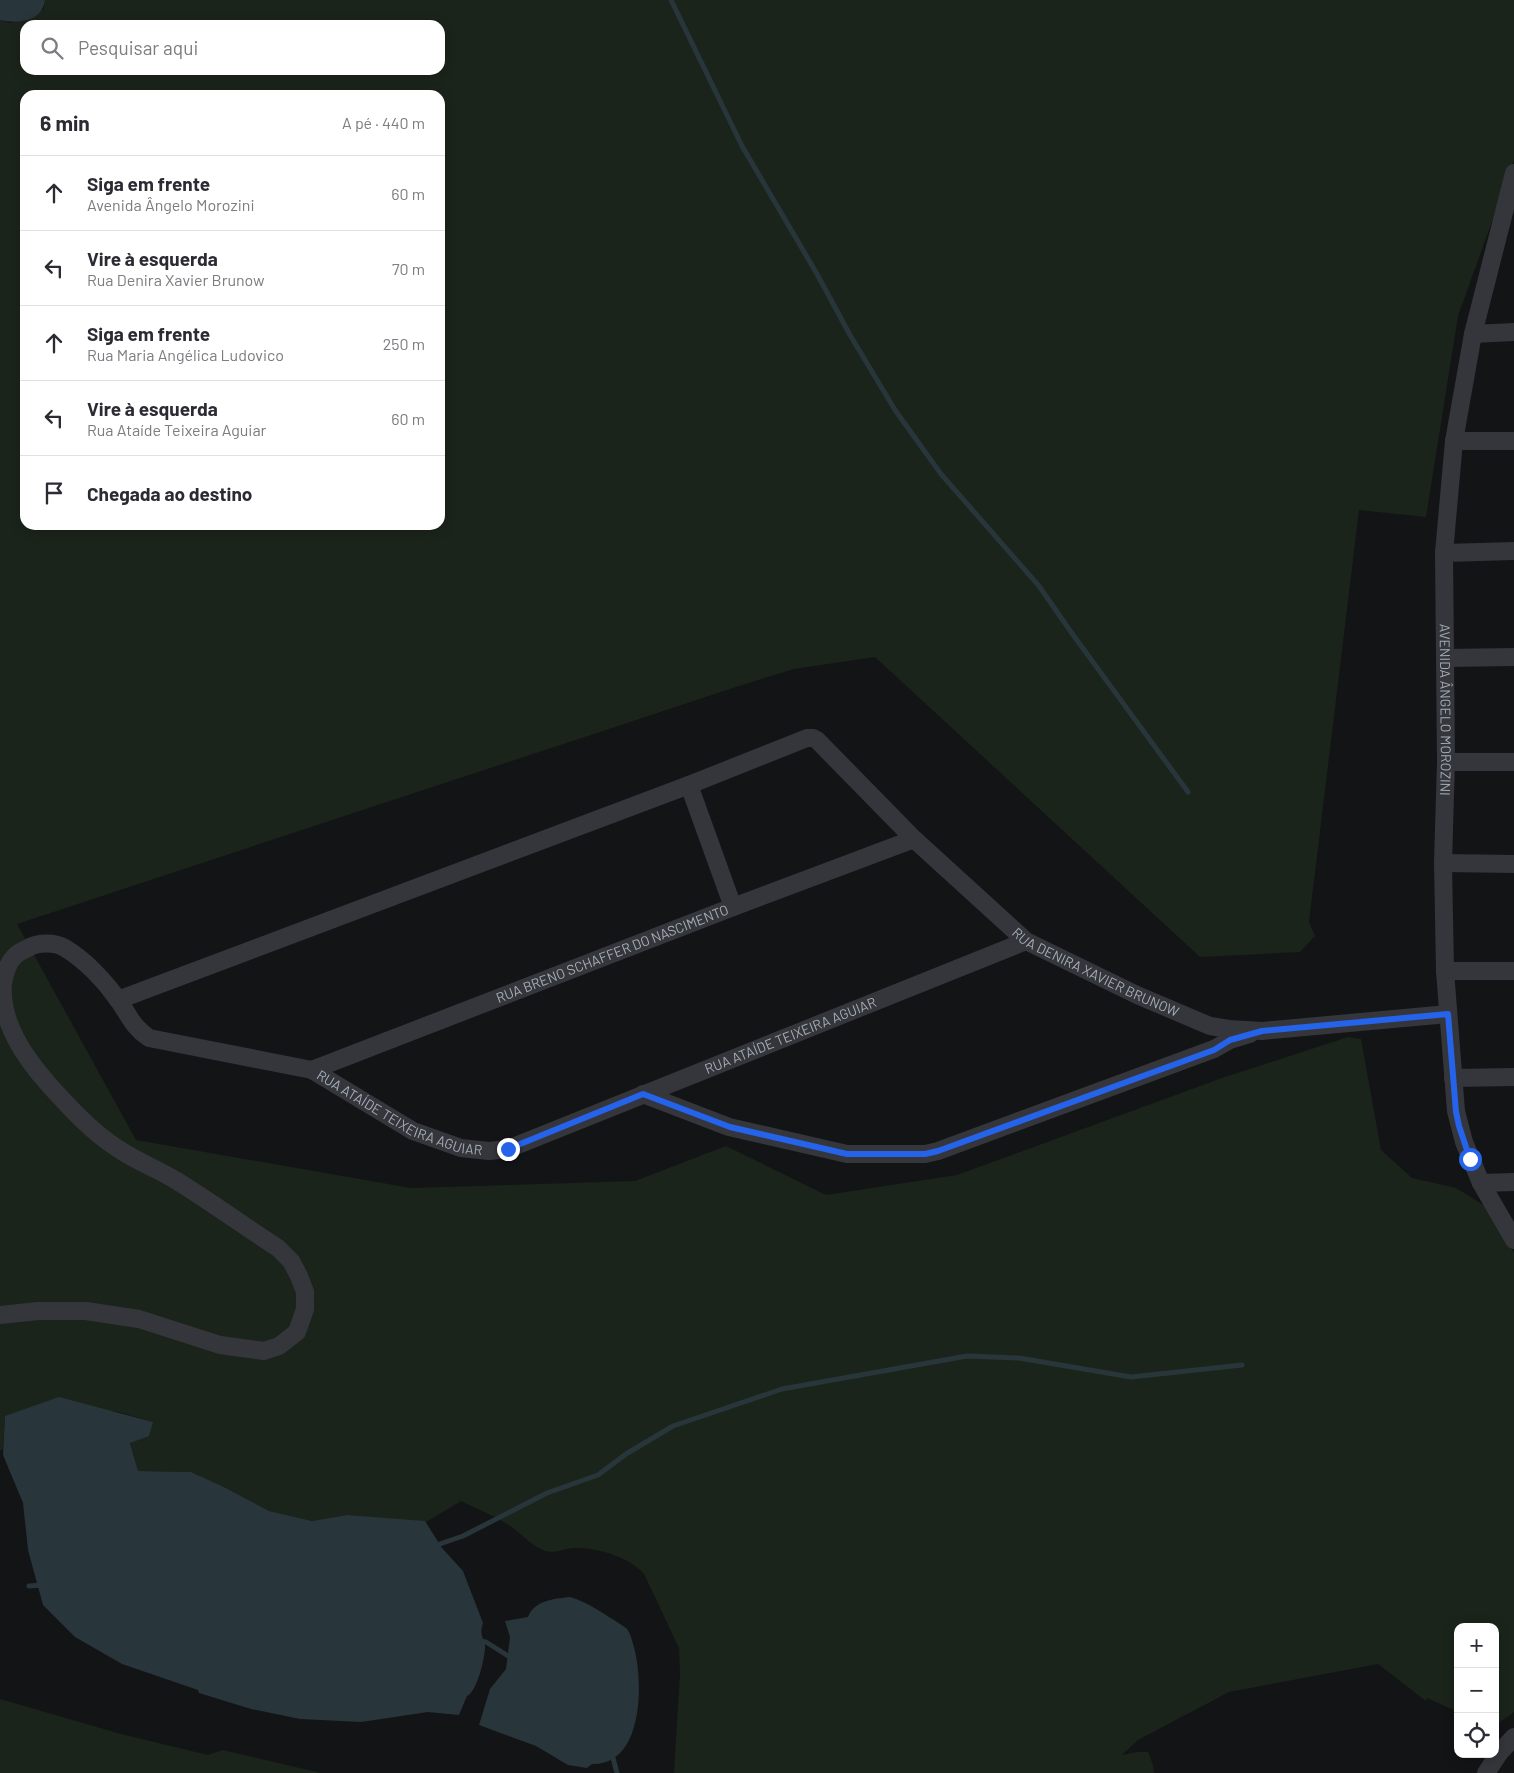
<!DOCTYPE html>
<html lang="pt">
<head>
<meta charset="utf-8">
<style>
	body { margin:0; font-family:Barlow,sans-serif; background:#f7f7f7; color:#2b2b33 }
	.controls { position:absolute; right:15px; bottom:15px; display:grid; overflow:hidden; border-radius:10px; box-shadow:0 2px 12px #0003 }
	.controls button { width:45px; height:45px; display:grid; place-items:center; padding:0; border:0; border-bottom:1px solid #e1e1e2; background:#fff; color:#2b2b33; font:25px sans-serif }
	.stop { position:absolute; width:15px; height:15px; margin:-11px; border:4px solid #2563eb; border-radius:50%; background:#fff }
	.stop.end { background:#2563eb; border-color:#fff; box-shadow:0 1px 5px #0008 }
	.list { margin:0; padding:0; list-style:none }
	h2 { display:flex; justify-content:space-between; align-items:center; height:65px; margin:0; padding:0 20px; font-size:21px }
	h2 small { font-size:16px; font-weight:400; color:#7c7c81 }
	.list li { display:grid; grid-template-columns:32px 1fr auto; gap:15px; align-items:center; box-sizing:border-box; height:75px; padding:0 20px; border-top:1px solid #e1e1e2 }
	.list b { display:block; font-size:19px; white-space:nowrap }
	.list p { margin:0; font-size:16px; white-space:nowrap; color:#7c7c81 }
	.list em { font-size:16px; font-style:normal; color:#7c7c81 }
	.icon { flex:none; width:28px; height:28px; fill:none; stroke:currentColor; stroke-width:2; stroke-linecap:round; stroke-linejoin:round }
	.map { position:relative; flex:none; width:1514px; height:1773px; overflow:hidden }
	.search { position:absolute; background:#fff; box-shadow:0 2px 12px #0003; left:20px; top:20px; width:425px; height:55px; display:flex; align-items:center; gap:12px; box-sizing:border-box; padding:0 18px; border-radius:15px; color:#7c7c81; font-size:19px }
	.panel { position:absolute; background:#fff; box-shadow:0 2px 12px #0003; left:20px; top:90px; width:425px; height:440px; border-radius:15px }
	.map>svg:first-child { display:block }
	.green { fill:#1b241b; fill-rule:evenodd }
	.water { fill:#28353b }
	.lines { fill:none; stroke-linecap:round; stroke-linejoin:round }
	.stream { stroke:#28353b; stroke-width:5 }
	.minor { stroke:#34363b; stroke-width:18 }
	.route { stroke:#2563eb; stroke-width:6 }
	.labels { text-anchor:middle; stroke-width:5; stroke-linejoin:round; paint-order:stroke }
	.street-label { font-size:14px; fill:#a4adb7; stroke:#0e0f11 }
</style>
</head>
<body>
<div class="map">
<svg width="1514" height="1773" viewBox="0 0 1514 1773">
	<rect width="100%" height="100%" fill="#131416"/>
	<!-- green -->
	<path class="green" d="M45,0H1514V160L1458,316L1426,517L1359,510L1309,922L1315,936L1300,952L1200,957L875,657L794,669L742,685L17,924L136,1140L411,1188L635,1181L726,1146L826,1195L957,1175L1222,1078L1348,1037L1361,1039L1381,1150L1412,1178L1456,1188L1490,1209L1514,1253V1712L1495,1726V1627H1458V1712L1427,1698L1426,1701L1378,1664L1229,1692L1138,1740L1122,1755L1137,1752H1148L1153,1765L1154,1773H674L680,1673L679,1648L644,1574C630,1557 596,1547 574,1548C566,1548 559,1552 551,1552C536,1551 521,1533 509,1525C495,1516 477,1509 461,1501L426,1522L347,1515L312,1521L269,1511L224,1487L191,1472L138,1471L130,1442L153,1422L119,1412L105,1410L5,1416L3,1449L0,1451V20L11,23L44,9ZM25,25H440V70H25ZM25,95H440V525H25Z
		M0,1699L121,1734L208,1755L223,1750L321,1773H0Z"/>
	<!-- water -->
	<path class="water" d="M0,0H45C42,22 18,24 0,20Z
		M59,1397L153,1422L149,1436L130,1443L138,1471L191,1472L224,1487L269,1511L312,1521L347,1515L425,1521L442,1548L463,1571L483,1623C478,1639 486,1637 485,1649C484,1660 477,1692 467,1696L459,1715L428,1712L361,1722L300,1719L251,1709L199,1693L198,1690L122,1664L75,1637L43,1605L28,1550L23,1503L3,1455L5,1416Z
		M570,1597C587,1602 599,1611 614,1620C618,1623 624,1626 627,1629C631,1634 633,1644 635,1651C643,1685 643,1765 592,1764L587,1768L568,1765L536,1746L479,1725L490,1689L506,1669L510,1637L505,1621L528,1617C535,1600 553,1599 570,1597Z"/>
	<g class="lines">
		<!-- stream -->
		<path class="stream" d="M671,0L742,146L817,274L850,335L895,410L941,474L1039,586L1071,632L1188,792
			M434,1546L463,1536L547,1493L598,1475L626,1454L673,1426L782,1389L967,1356L1019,1358L1131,1377L1242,1365
			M29,1586L44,1585
			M479,1641L486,1642L513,1659
			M609,1753L613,1758L617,1773"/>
		<!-- minor -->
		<g class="minor">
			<path id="s1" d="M1514,173L1473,334L1454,441L1444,553L1446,762L1443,863L1445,971L1456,1111L1464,1142L1481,1183L1514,1240"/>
			<path d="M1473,334L1514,332"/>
			<path d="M1454,441H1514"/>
			<path d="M1444,553L1514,551"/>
			<path d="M1445,658L1514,657"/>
			<path d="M1446,762H1514"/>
			<path d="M689,785L733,907"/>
			<path d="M1443,863L1514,864"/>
			<path d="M1445,971H1514"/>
			<path id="s2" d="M118,1000L689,785L807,738H813L817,740L914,839L1026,941L1137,995L1210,1026L1229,1029L1262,1031L1448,1014"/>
			<path id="s3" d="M312,1070L733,907L914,839"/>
			<path d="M1453,1078L1514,1077"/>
			<path d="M643,1094L729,1127L847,1154H925L938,1151L1214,1049L1230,1040L1250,1034"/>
			<path d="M1481,1183L1514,1182"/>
			<path id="s4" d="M0,1315L38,1311H86L139,1319L220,1345L264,1351L279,1346L297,1332L305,1309V1292L299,1276L291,1261L278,1248C244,1226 211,1202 177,1181C157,1169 136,1161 117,1148C92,1132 70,1108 50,1086C25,1058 0,1023 3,983C5,973 8,962 15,956C19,952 24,950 28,948C38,942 55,942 65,948C85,960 105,981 119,1001C130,1017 132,1026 149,1038L312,1070L413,1131L461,1148L489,1151L508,1149L1026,941"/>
			<path d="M1486,1773L1500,1752L1514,1737"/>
		</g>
	</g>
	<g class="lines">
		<!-- route -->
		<path class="route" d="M508,1149L643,1094L730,1127L847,1154H925L938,1151L1214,1050L1230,1040L1262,1031L1448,1014L1456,1112L1459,1126L1470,1159"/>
	</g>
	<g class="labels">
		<!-- street labels -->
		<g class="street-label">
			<text dy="5" stroke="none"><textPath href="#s1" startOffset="544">AVENIDA ÂNGELO MOROZINI</textPath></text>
			<text dy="5" stroke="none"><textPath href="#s3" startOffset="322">RUA BRENO SCHAFFER DO NASCIMENTO</textPath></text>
			<text dy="5" stroke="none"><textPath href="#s2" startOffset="1114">RUA DENIRA XAVIER BRUNOW</textPath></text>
			<text dy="5" stroke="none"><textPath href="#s4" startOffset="1694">RUA ATAÍDE TEIXEIRA AGUIAR</textPath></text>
			<text dy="5" stroke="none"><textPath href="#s4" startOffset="1272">RUA ATAÍDE TEIXEIRA AGUIAR</textPath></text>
		</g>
	</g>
</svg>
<div class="controls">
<button>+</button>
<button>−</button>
<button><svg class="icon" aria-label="locate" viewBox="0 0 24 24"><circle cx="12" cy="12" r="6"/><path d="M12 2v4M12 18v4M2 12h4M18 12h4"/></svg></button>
</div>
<div class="stop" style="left:1470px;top:1159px"></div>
<div class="stop end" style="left:508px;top:1149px"></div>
<div class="search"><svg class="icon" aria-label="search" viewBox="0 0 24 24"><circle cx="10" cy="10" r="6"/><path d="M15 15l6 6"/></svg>Pesquisar aqui</div>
<section class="panel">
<h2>6 min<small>A pé · 440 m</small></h2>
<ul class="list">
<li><svg class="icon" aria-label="ahead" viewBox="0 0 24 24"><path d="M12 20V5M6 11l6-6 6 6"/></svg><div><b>Siga em frente</b><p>Avenida Ângelo Morozini</p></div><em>60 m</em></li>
<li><svg class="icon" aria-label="left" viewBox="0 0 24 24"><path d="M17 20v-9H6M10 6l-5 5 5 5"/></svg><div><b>Vire à esquerda</b><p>Rua Denira Xavier Brunow</p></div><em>70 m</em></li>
<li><svg class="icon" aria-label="ahead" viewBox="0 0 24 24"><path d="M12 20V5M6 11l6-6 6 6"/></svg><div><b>Siga em frente</b><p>Rua Maria Angélica Ludovico</p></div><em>250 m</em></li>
<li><svg class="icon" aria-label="left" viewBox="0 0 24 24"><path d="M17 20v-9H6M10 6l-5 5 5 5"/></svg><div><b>Vire à esquerda</b><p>Rua Ataíde Teixeira Aguiar</p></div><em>60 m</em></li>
<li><svg class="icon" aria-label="arrive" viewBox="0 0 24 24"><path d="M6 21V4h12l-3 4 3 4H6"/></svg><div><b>Chegada ao destino</b></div></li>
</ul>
</section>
</div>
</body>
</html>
